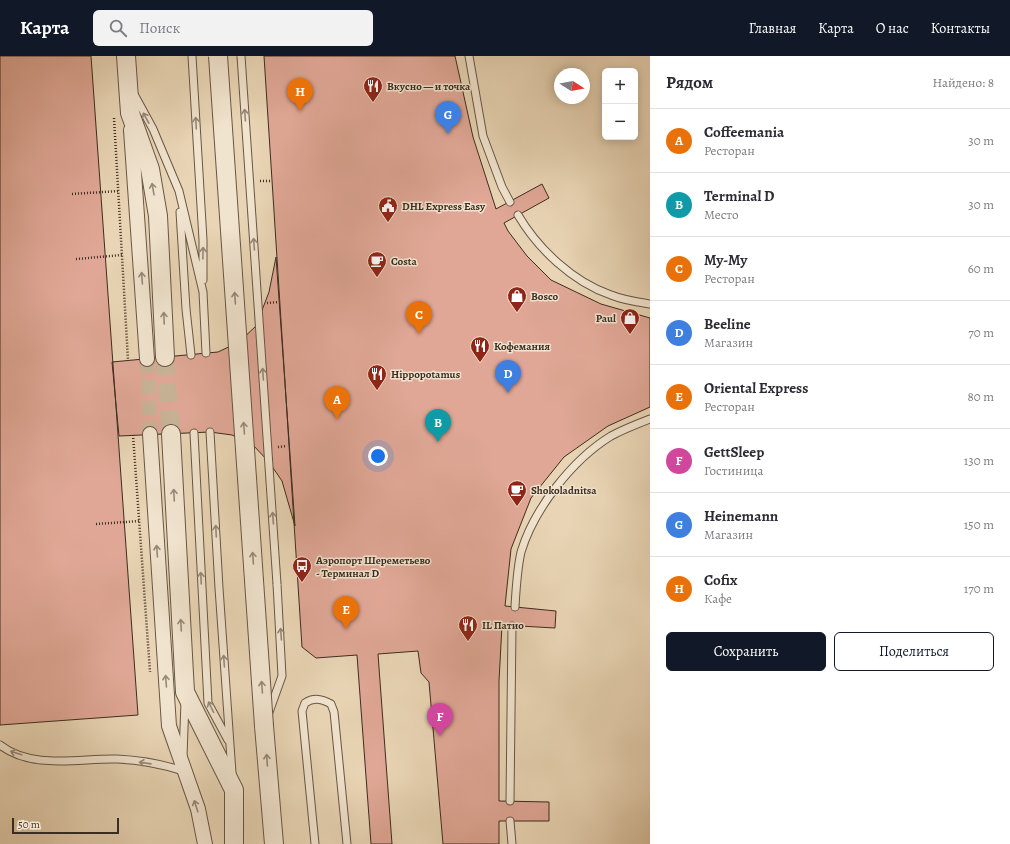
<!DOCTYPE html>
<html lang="ru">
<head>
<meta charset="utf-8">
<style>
	body { margin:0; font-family:Alegreya,serif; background:#f2f2f3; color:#2b2b33 }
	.controls { position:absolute; right:12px; top:12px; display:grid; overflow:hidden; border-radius:6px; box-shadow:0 2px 10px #0003 }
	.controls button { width:36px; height:36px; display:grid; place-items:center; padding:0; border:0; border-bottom:1px solid #e1e1e2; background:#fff; color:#2b2b33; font:20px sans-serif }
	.compass { position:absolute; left:554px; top:12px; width:36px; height:36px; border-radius:50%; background:#fff; box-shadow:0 2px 10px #0003; rotate:101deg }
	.scale { position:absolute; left:12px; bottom:10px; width:107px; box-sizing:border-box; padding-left:4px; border:2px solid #3d2c20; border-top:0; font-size:11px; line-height:14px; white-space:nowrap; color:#3d2c20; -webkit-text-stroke:3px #f1e4cf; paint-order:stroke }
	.you { position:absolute; left:378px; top:400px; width:14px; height:14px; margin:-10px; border:3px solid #fff; border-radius:50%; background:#1a73e8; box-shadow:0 0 0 6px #1a73e833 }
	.badge { display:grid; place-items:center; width:26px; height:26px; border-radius:50%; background:#111827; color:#fff; font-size:13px; font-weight:700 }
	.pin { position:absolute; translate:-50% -33px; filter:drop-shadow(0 1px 2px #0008) }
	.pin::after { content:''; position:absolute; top:21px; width:14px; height:12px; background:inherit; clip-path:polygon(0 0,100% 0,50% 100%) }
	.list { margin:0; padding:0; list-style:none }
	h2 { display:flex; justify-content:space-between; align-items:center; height:52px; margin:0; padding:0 16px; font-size:17px }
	h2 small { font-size:13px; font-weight:400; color:#7c7c81 }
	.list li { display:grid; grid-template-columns:26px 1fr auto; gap:12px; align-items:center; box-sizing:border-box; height:64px; padding:0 16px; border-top:1px solid #e1e1e2 }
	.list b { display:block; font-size:15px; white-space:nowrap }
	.list p { margin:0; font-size:13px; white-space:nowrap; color:#7c7c81 }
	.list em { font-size:13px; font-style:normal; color:#7c7c81 }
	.actions { display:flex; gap:8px; padding:12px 16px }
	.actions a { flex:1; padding:9px 0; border:1px solid #111827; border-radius:6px; text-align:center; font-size:14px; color:#111827 }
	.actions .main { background:#111827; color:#fff }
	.icon { flex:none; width:22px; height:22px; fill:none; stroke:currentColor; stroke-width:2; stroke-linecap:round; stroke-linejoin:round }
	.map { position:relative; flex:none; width:650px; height:788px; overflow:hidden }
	header { display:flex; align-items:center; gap:24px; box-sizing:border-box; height:56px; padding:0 20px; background:#111827; color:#fff }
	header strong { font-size:19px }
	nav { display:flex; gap:22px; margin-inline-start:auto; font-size:14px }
	.search { width:280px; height:36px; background:#f2f2f3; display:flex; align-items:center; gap:10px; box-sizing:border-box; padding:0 14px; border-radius:6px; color:#7c7c81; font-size:15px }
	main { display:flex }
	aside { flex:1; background:#fff }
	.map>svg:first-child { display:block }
	.building { fill:#e0a796; stroke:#3d2c20 }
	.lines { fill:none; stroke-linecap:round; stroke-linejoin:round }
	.minor-tunnel { stroke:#c7b397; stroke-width:14; stroke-dasharray:14 7; stroke-linecap:butt }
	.tertiary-tunnel { stroke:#c7b397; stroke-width:18; stroke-dasharray:18 9; stroke-linecap:butt }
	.service-casing { stroke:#685645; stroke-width:9 }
	.minor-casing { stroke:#685645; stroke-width:16 }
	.tertiary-casing { stroke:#685645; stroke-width:20 }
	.path { stroke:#3d2c20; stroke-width:2.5; stroke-dasharray:1 2; stroke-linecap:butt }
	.service { stroke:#f1e4cf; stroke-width:7 }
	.minor { stroke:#f1e4cf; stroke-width:14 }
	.tertiary { stroke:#f1e4cf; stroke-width:18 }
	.service-bridge-casing { stroke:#685645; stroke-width:9; stroke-linecap:butt }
	.tertiary-bridge-casing { stroke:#685645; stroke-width:20; stroke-linecap:butt }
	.service-bridge { stroke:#f1e4cf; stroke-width:7 }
	.tertiary-bridge { stroke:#f1e4cf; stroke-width:18 }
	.oneway { stroke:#978878 }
	.labels { text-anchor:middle; stroke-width:3; stroke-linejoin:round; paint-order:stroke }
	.poi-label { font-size:11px; font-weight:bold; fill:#3d2c20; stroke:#f1e4cf; text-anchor:start }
</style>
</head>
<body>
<header>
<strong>Карта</strong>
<div class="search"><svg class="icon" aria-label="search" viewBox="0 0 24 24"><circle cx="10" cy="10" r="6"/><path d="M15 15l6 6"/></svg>Поиск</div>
<nav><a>Главная</a><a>Карта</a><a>О нас</a><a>Контакты</a></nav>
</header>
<main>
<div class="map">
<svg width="650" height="788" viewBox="0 0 650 788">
	<rect width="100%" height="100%" fill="#e9d5b5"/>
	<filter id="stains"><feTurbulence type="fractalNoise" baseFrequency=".005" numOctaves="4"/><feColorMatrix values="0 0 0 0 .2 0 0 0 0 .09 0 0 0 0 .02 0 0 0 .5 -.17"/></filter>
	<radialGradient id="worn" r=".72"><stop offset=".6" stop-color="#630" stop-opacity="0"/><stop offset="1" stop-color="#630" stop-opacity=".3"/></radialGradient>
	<!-- building -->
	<path class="building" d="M0,0H91L138,659L0,669Z
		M264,0H455L473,81L496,153L542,128L549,142L504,167L508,175L527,200L551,224L601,248L650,262V351L608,370L564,401L531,442L511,493L505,550L556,555L555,572L502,569L499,625V745L549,746V765H499V788H443L429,626L421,617L418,595L378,598L392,788H371L357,599L316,602L302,591Z
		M276,201L288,370L295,470L282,425L269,406L252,388L232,379L210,376L119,380L112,306L218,296L239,286L256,270L269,236Z"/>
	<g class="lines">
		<!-- minor-tunnel -->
		<path class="minor-tunnel" d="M147,303L150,378"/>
		<!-- tertiary-tunnel -->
		<path class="tertiary-tunnel" d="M165,301L171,378"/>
		<defs>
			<path id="service" d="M192,0L203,184V224
				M469,0L483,80L502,131L510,146
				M135,40L153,73L179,135L203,236L206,297
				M180,156L186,253L191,299
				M518,159C538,193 573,226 611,239C623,244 637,246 650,248
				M210,376L219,532L232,717
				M194,377L208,647L228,684
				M515,551C516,533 517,514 521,496C534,453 572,404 611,380C624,373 637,368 650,363
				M268,659L282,620L277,528
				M0,689C32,714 80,702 117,703C138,704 162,708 183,715V712
				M183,700L185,646
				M510,745L512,570
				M510,765L512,788
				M315,788L302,655L305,647C314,641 322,643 331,648L334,656L347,788"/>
			<path id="minor" d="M131,74L147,303
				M150,378L169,670L198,753L205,788"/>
			<path id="tertiary" d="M126,0L130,57L150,113L158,160L165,301
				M171,378L185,636L234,734V788
				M264,670L274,788"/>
		</defs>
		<!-- service casing -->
		<use href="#service" class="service-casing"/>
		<!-- minor casing -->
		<use href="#minor" class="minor-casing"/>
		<!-- tertiary casing -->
		<use href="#tertiary" class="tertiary-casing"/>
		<!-- path -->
		<path class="path" d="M114,62L128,304
			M260,125H271
			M72,138L119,135
			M76,203L122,199
			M267,247L279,246
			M133,379L150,616
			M278,391L287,390
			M96,468L140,465"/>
		<!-- service -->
		<use href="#service" class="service"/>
		<!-- minor -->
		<use href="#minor" class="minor"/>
		<!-- tertiary -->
		<use href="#tertiary" class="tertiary"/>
		<defs>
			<path id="service-bridge" d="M241,0L277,528"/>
			<path id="tertiary-bridge" d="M218,0L264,670"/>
		</defs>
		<!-- service-bridge casing -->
		<use href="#service-bridge" class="service-bridge-casing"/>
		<!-- tertiary-bridge casing -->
		<use href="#tertiary-bridge" class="tertiary-bridge-casing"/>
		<!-- service-bridge -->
		<use href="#service-bridge" class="service-bridge"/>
		<!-- tertiary-bridge -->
		<use href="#tertiary-bridge" class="tertiary-bridge"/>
	</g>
	<!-- one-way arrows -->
	<defs><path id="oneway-shaft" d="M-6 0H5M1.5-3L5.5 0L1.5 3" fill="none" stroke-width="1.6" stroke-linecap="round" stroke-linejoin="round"/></defs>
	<g class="oneway">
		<use href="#oneway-shaft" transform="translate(245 59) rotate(-94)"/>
		<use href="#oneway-shaft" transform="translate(146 62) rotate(-119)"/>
		<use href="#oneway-shaft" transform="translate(196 67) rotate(-93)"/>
		<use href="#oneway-shaft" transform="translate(153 133) rotate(-100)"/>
		<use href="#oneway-shaft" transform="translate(254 188) rotate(-94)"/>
		<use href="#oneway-shaft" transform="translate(203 197) rotate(-89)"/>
		<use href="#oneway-shaft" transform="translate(142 222) rotate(-94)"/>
		<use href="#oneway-shaft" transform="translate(235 242) rotate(-94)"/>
		<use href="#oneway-shaft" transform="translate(164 262) rotate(-92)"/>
		<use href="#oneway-shaft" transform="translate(263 318) rotate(-94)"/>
		<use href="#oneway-shaft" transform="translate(244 372) rotate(-94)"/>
		<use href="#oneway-shaft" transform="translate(174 439) rotate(-93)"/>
		<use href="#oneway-shaft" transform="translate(273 462) rotate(-94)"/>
		<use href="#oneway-shaft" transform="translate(216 475) rotate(-93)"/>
		<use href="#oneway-shaft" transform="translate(157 495) rotate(-94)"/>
		<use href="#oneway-shaft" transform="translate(253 502) rotate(-94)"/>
		<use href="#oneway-shaft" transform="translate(201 522) rotate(-93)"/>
		<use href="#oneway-shaft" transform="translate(181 569) rotate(-93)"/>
		<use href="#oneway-shaft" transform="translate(281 578) rotate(-94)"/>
		<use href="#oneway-shaft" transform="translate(224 605) rotate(-94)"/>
		<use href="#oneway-shaft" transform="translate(166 625) rotate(-94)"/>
		<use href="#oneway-shaft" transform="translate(262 631) rotate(-94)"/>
		<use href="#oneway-shaft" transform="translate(211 651) rotate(-116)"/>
		<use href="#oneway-shaft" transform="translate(16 697) rotate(-163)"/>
		<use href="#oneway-shaft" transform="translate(267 704) rotate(-94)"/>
		<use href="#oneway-shaft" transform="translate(145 707) rotate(-172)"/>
		<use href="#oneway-shaft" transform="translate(196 750) rotate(-108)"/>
	</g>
	<!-- icons -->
	<defs>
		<symbol id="restaurant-pin" viewBox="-11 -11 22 30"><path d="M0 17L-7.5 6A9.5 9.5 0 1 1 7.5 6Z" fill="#8f2418" stroke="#f1e4cf"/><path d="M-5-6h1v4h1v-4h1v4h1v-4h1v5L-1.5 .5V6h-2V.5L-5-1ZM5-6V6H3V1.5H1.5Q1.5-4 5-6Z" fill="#fff"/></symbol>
		<symbol id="civic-pin" viewBox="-11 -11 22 30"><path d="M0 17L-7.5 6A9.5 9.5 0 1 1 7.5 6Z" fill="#8f2418" stroke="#f1e4cf"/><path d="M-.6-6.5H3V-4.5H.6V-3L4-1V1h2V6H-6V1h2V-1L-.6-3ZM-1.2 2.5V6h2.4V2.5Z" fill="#fff"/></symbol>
		<symbol id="cafe-pin" viewBox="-11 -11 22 30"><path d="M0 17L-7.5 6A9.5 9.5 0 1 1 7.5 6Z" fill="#8f2418" stroke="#f1e4cf"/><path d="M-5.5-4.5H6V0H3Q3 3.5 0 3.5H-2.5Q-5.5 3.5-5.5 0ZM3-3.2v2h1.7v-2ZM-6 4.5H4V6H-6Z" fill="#fff"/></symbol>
		<symbol id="shop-pin" viewBox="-11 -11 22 30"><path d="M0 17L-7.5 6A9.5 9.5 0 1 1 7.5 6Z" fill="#8f2418" stroke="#f1e4cf"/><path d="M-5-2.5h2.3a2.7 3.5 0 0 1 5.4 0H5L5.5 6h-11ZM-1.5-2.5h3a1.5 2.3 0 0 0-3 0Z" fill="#fff"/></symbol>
		<symbol id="bus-pin" viewBox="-11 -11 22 30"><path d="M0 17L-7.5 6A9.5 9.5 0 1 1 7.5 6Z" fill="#8f2418" stroke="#f1e4cf"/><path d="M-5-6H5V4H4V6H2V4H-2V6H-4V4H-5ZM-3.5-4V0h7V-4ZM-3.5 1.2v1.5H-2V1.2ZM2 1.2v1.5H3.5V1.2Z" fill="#fff"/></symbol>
	</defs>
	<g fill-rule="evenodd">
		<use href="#restaurant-pin" x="362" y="19" width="22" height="30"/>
		<use href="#civic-pin" x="377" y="139" width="22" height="30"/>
		<use href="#cafe-pin" x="366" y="194" width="22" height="30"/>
		<use href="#shop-pin" x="506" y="229" width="22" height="30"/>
		<use href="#shop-pin" x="619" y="251" width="22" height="30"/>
		<use href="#restaurant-pin" x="469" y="279" width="22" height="30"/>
		<use href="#restaurant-pin" x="366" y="307" width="22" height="30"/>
		<use href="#cafe-pin" x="506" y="423" width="22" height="30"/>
		<use href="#bus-pin" x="291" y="499" width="22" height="30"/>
		<use href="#restaurant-pin" x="457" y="558" width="22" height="30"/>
	</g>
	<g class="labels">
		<!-- poi labels -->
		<g class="poi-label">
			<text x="387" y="34">Вкусно — и точка</text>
			<text x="402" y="154">DHL Express Easy</text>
			<text x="391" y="209">Costa</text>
			<text x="531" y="244">Bosco</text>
			<text x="616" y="266" text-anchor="end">Paul</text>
			<text x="494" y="294">Кофемания</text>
			<text x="391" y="322">Hippopotamus</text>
			<text x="531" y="438">Shokoladnitsa</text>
			<text x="316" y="508">Аэропорт Шереметьево<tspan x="316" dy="13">- Терминал D</tspan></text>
			<text x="482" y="573">IL Патио</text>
		</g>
	</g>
	<rect width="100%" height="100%" filter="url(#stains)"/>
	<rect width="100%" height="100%" fill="url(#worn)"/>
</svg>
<div class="controls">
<button>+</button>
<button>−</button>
</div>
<svg class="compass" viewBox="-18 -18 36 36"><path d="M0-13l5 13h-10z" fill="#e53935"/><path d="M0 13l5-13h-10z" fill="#7c7c81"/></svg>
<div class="scale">50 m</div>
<div class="you"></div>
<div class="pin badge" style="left:337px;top:363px;background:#e8710a">A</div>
<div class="pin badge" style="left:438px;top:386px;background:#0f9aa8">B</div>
<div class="pin badge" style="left:419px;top:278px;background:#e8710a">C</div>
<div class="pin badge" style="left:508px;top:337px;background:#3f7fe0">D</div>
<div class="pin badge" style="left:346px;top:573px;background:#e8710a">E</div>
<div class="pin badge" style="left:440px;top:680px;background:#d1479c">F</div>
<div class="pin badge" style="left:448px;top:78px;background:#3f7fe0">G</div>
<div class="pin badge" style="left:300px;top:55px;background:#e8710a">H</div>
</div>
<aside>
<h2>Рядом<small>Найдено: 8</small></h2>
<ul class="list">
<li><span class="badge" style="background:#e8710a">A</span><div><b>Coffeemania</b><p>Ресторан</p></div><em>30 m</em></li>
<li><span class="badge" style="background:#0f9aa8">B</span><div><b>Terminal D</b><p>Место</p></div><em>30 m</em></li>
<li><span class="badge" style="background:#e8710a">C</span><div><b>Му-Му</b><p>Ресторан</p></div><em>60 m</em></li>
<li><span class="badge" style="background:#3f7fe0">D</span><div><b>Beeline</b><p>Магазин</p></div><em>70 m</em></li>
<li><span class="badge" style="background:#e8710a">E</span><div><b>Oriental Express</b><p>Ресторан</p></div><em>80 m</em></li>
<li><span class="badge" style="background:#d1479c">F</span><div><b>GettSleep</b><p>Гостиница</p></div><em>130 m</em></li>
<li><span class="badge" style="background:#3f7fe0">G</span><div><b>Heinemann</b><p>Магазин</p></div><em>150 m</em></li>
<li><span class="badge" style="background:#e8710a">H</span><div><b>Cofix</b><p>Кафе</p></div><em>170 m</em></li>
</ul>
<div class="actions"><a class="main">Сохранить</a><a>Поделиться</a></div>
</aside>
</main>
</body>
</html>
